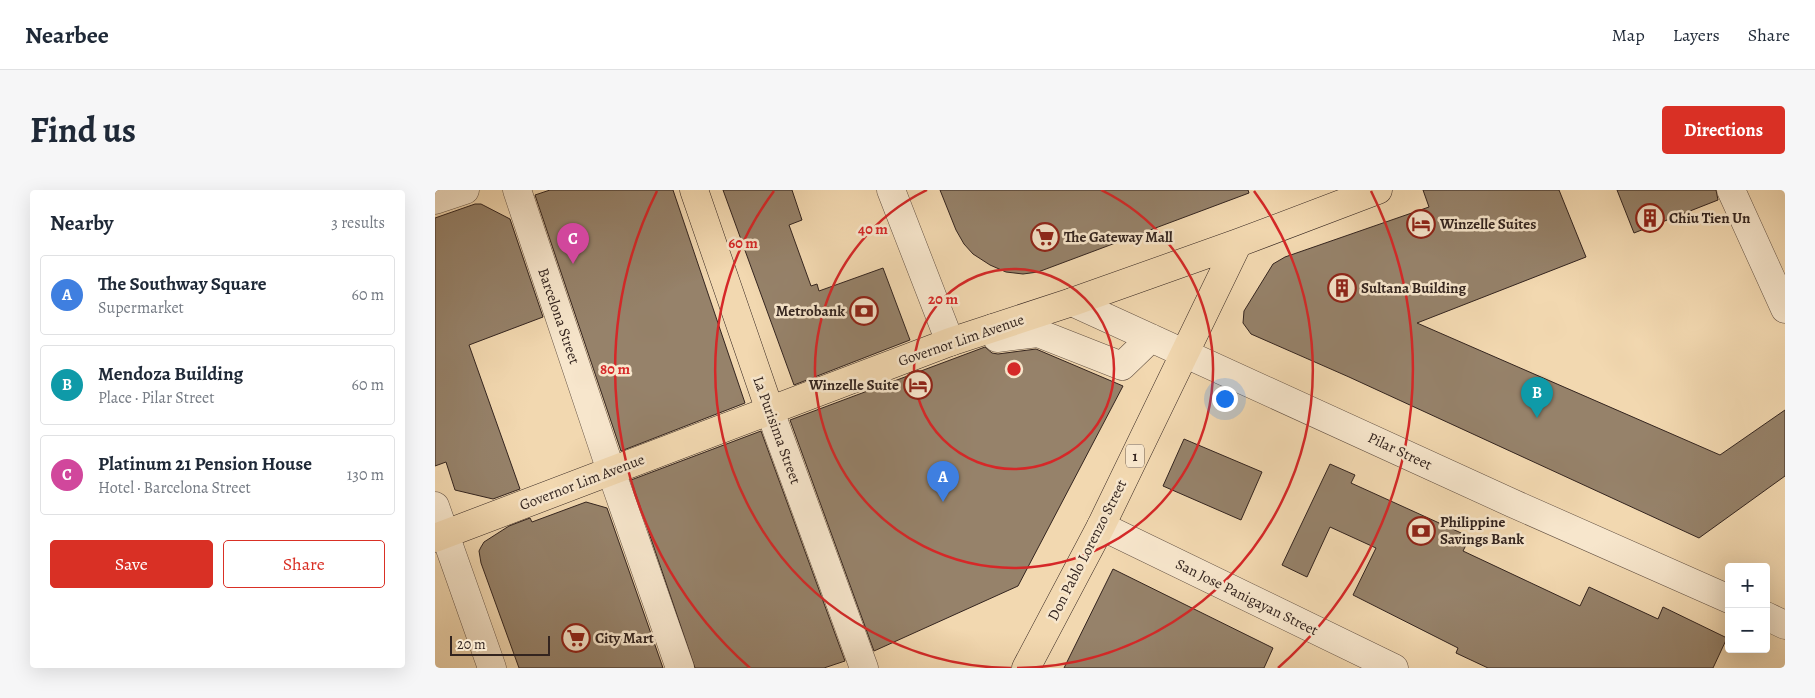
<!DOCTYPE html>
<html lang="en">
<head>
<meta charset="utf-8">
<style>
	body { margin:0; font-family:Alegreya,serif; background:#f6f6f7; color:#1f2937 }
	.controls { position:absolute; right:15px; bottom:15px; display:grid; overflow:hidden; border-radius:5px; box-shadow:0 5px 20px #0002 }
	.controls button { width:45px; height:45px; display:grid; place-items:center; padding:0; border:0; border-bottom:1px solid #e0e1e3; background:#fff; color:#1f2937; font:25px sans-serif }
	.scale { position:absolute; left:15px; bottom:12px; width:100px; box-sizing:border-box; padding-left:5px; border:2px solid #33241f; border-top:0; font-size:14px; line-height:18px; white-space:nowrap; color:#33241f; -webkit-text-stroke:4px #f7e6cc; paint-order:stroke }
	.you { position:absolute; left:789px; top:208px; width:18px; height:18px; margin:-12px; border:4px solid #fff; border-radius:50%; background:#1a73e8; box-shadow:0 0 0 8px #1a73e833 }
	.badge { display:grid; place-items:center; width:32px; height:32px; border-radius:50%; background:#d93025; color:#fff; font-size:16px; font-weight:700 }
	.pin { position:absolute; translate:-50% -41px; filter:drop-shadow(0 1px 2px #0008) }
	.pin::after { content:''; position:absolute; top:26px; width:18px; height:15px; background:inherit; clip-path:polygon(0 0,100% 0,50% 100%) }
	.list { margin:0; padding:0; list-style:none }
	h2 { display:flex; justify-content:space-between; align-items:center; height:65px; margin:0; padding:0 20px; font-size:21px }
	h2 small { font-size:16px; font-weight:400; color:#747a83 }
	.list li { display:grid; grid-template-columns:32px 1fr auto; gap:15px; align-items:center; box-sizing:border-box; height:80px; margin:0 10px 10px; padding:0 10px; border:1px solid #e0e1e3; border-radius:5px }
	.list b { display:block; font-size:19px; white-space:nowrap }
	.list p { margin:0; font-size:16px; white-space:nowrap; color:#747a83 }
	.list em { font-size:16px; font-style:normal; color:#747a83 }
	.actions { display:flex; gap:10px; padding:15px 20px }
	.actions a { flex:1; padding:11px 0; border:1px solid #d93025; border-radius:5px; text-align:center; font-size:18px; color:#d93025 }
	.actions .main { background:#d93025; color:#fff }
	.map { position:relative; flex:none; width:1350px; height:478px; overflow:hidden; border-radius:5px }
	header { display:flex; align-items:center; gap:30px; box-sizing:border-box; height:70px; padding:0 25px; background:#fff; border-bottom:1px solid #e0e1e3 }
	header strong { font-size:24px }
	nav { display:flex; gap:28px; margin-inline-start:auto; font-size:18px }
	.intro { display:flex; align-items:center; justify-content:space-between; box-sizing:border-box; height:120px; padding:0 30px }
	h1 { margin:0; font-size:35px }
	.button { padding:12px 22px; border-radius:5px; background:#d93025; color:#fff; font-size:18px; font-weight:700 }
	main { display:flex; gap:30px; padding:0 30px }
	aside { flex:1; background:#fff; border-radius:5px; box-shadow:0 5px 20px #0002 }
	.map>svg:first-child { display:block }
	.building { fill:#96826a; stroke:#33241f }
	.lines { fill:none; stroke-linecap:round; stroke-linejoin:round }
	.minor-casing { stroke:#635143; stroke-width:29 }
	.major-casing { stroke:#33241f; stroke-width:29 }
	.minor { stroke:#f7e6cc; stroke-width:28 }
	.major { stroke:#f2d8b0; stroke-width:28 }
	.ring { fill:none; stroke:#d62828; stroke-width:2.5 }
	.labels { text-anchor:middle; stroke-width:5; stroke-linejoin:round; paint-order:stroke }
	.shield { fill:#f7e6cc; stroke:#6e5e53; stroke-width:1 }
	.shield-label { font-size:14px; font-weight:bold; fill:#33241f }
	.poi-label { font-size:15px; font-weight:bold; fill:#33241f; stroke:#f7e6cc; text-anchor:start }
	.street-label { font-size:15px; fill:#33241f; stroke:#f7e6cc }
	.centre { fill:#d62828; stroke:#f7e6cc; stroke-width:2.5 }
	.ring-label { font-size:15px; text-anchor:middle; font-weight:bold; fill:#d62828; stroke:#f7e6cc; stroke-width:5; stroke-linejoin:round; paint-order:stroke }
</style>
</head>
<body>
<header>
<strong>Nearbee</strong>
<nav><a>Map</a><a>Layers</a><a>Share</a></nav>
</header>
<div class="intro"><h1>Find us</h1><a class="button">Directions</a></div>
<main>
<aside>
<h2>Nearby<small>3 results</small></h2>
<ul class="list">
<li><span class="badge" style="background:#3f7fe0">A</span><div><b>The Southway Square</b><p>Supermarket</p></div><em>60 m</em></li>
<li><span class="badge" style="background:#0f9aa8">B</span><div><b>Mendoza Building</b><p>Place · Pilar Street</p></div><em>60 m</em></li>
<li><span class="badge" style="background:#d1479c">C</span><div><b>Platinum 21 Pension House</b><p>Hotel · Barcelona Street</p></div><em>130 m</em></li>
</ul>
<div class="actions"><a class="main">Save</a><a>Share</a></div>
</aside>
<div class="map">
<svg width="1350" height="478" viewBox="0 0 1350 478">
	<rect width="100%" height="100%" fill="#f2d8b0"/>
	<filter id="stains"><feTurbulence type="fractalNoise" baseFrequency=".004" numOctaves="4"/><feColorMatrix values="0 0 0 0 .2 0 0 0 0 .09 0 0 0 0 .02 0 0 0 .5 -.17"/></filter>
	<radialGradient id="worn" r=".72"><stop offset=".6" stop-color="#630" stop-opacity="0"/><stop offset="1" stop-color="#630" stop-opacity=".3"/></radialGradient>
	<!-- building -->
	<path class="building" d="M115,0H238L310,213L186,261L100,5Z
		M288,0H357L367,30L354,35L376,96L382,94L384,101L448,78L475,150L359,195Z
		M505,0H813L814,3L603,82L588,84L571,82L555,75L538,64L529,54L521,40Z
		M988,0H1124L1151,67L982,133L1285,265L1350,220V286L1264,348L914,187L816,144L808,133L809,121L838,74L850,67L994,17Z
		M1182,0H1281L1283,10L1199,43Z
		M40,14H46L75,29L108,127L34,155L85,299L58,309L20,300L11,272L0,276V28Z
		M550,157L557,163L563,164L601,159L688,196L583,396L439,461L355,230Z
		M326,241L410,471L389,478H260L196,290Z
		M749,249L827,282L806,330L728,296Z
		M895,274L920,285L916,293L1035,347L1028,361L1145,416L1154,397L1223,429L1228,417L1292,448L1278,478H1053L1021,463L1023,458L918,405L941,358L895,337L872,387L847,375Z
		M151,312L172,318L228,478H84L46,373L44,361L46,357L49,352L74,336L95,328L97,332Z
		M678,379L838,458L829,478H629Z"/>
	<g class="lines">
		<defs>
			<path id="minor" d="M82,0L176,281L245,478
				M456,0L515,152
				M1296,0L1350,119
				M0,10L30,0
				M637,112L1077,313L1294,409
				M558,138L562,148L603,143L687,176L716,148
				M335,221L429,478
				M0,316L57,478
				M666,336L959,478
				M1331,426L1350,435"/>
			<path id="major" d="M259,0L335,221
				M0,348L515,152L637,112L803,53L943,0
				M591,478L666,336L803,53"/>
		</defs>
		<!-- minor casing -->
		<use href="#minor" class="minor-casing"/>
		<!-- major casing -->
		<use href="#major" class="major-casing"/>
		<!-- minor -->
		<use href="#minor" class="minor"/>
		<!-- major -->
		<use href="#major" class="major"/>
	</g>
	<!-- distance rings -->
	<g class="ring">
		<circle cx="579" cy="179" r="100"/>
		<path d="M666 0A199 199 0 1 1 492 0"/>
		<path d="M576 478A299 299 0 0 1 339 1M819 1A299 299 0 0 1 582 478"/>
		<path d="M315 478A399 399 0 0 1 222 1M936 1A399 399 0 0 1 843 478"/>
	</g>
	<!-- icons -->
	<defs>
		<symbol id="building-ring" viewBox="-11 -11 22 22"><circle r="9.5" fill="#f7e6cc" stroke="#8f2418" stroke-width="1.5"/><path d="M-4-6H4V6H1V3H-1V6H-4ZM-2.5-4.3h1.7v1.8h-1.7ZM.8-4.3h1.7v1.8H.8ZM-2.5-1h1.7V.8h-1.7ZM.8-1h1.7V.8H.8Z" fill="#8f2418"/></symbol>
		<symbol id="hotel-ring" viewBox="-11 -11 22 22"><circle r="9.5" fill="#f7e6cc" stroke="#8f2418" stroke-width="1.5"/><path d="M-6-4.5h1.5V1H6V5H4.5V3h-9V5H-6ZM-4 0a1.8 1.8 0 1 1 3.6 0ZM.5 0V-2.5h3Q6-2.5 6 0Z" fill="#8f2418"/></symbol>
		<symbol id="supermarket-ring" viewBox="-11 -11 22 22"><circle r="9.5" fill="#f7e6cc" stroke="#8f2418" stroke-width="1.5"/><path d="M-6-5.5h2.5l.6 2H6L4.5 2H-2.5L-4.4-4H-6ZM-1.5 3.2a1.3 1.3 0 1 0 .1 0ZM3 3.2a1.3 1.3 0 1 0 .1 0Z" fill="#8f2418"/></symbol>
		<symbol id="bank-ring" viewBox="-11 -11 22 22"><circle r="9.5" fill="#f7e6cc" stroke="#8f2418" stroke-width="1.5"/><path d="M-6-4H6V4H-6ZM0-2.3a2.3 2.3 0 1 0 0 4.6a2.3 2.3 0 1 0 0-4.6Z" fill="#8f2418"/></symbol>
	</defs>
	<g fill-rule="evenodd">
		<use href="#building-ring" x="1199" y="12" width="32" height="32"/>
		<use href="#hotel-ring" x="970" y="18" width="32" height="32"/>
		<use href="#supermarket-ring" x="594" y="31" width="32" height="32"/>
		<use href="#building-ring" x="891" y="82" width="32" height="32"/>
		<use href="#bank-ring" x="413" y="105" width="32" height="32"/>
		<use href="#hotel-ring" x="467" y="179" width="32" height="32"/>
		<use href="#bank-ring" x="970" y="325" width="32" height="32"/>
		<use href="#supermarket-ring" x="125" y="432" width="32" height="32"/>
	</g>
	<g class="labels">
		<!-- shield labels -->
		<rect class="shield" x="691" y="254.5" width="18" height="23" rx="4"/>
		<g class="shield-label">
			<text x="700" y="271">1</text>
		</g>
		<!-- poi labels -->
		<g class="poi-label">
			<text x="1234" y="33">Chiu Tien Un</text>
			<text x="1005" y="39">Winzelle Suites</text>
			<text x="629" y="52">The Gateway Mall</text>
			<text x="926" y="103">Sultana Building</text>
			<text x="410" y="126" text-anchor="end">Metrobank</text>
			<text x="464" y="200" text-anchor="end">Winzelle Suite</text>
			<text x="1005" y="337">Philippine<tspan x="1005" dy="17">Savings Bank</tspan></text>
			<text x="160" y="453">City Mart</text>
		</g>
		<!-- street labels -->
		<g class="street-label">
			<text transform="translate(124 126) rotate(71)" y="5">Barcelona Street</text>
			<text transform="translate(526 150) rotate(-19)" y="5">Governor Lim Avenue</text>
			<text transform="translate(342 240) rotate(70)" y="5">La Purisima Street</text>
			<text transform="translate(965 261) rotate(25)" y="5">Pilar Street</text>
			<text transform="translate(147 292) rotate(-21)" y="5">Governor Lim Avenue</text>
			<text transform="translate(652 360) rotate(-63)" y="5">Don Pablo Lorenzo Street</text>
			<text transform="translate(812 407) rotate(26)" y="5">San Jose Panigayan Street</text>
		</g>
	</g>
	<circle cx="579" cy="179" r="8" class="centre"/>
	<g class="ring-label">
		<text x="438" y="44">40 m</text>
		<text x="308" y="58">60 m</text>
		<text x="508" y="114">20 m</text>
		<text x="180" y="184">80 m</text>
	</g>
	<rect width="100%" height="100%" filter="url(#stains)"/>
	<rect width="100%" height="100%" fill="url(#worn)"/>
</svg>
<div class="controls">
<button>+</button>
<button>−</button>
</div>
<div class="scale">20 m</div>
<div class="you"></div>
<div class="pin badge" style="left:508px;top:312px;background:#3f7fe0">A</div>
<div class="pin badge" style="left:1102px;top:228px;background:#0f9aa8">B</div>
<div class="pin badge" style="left:138px;top:74px;background:#d1479c">C</div>
</div>
</main>
</body>
</html>
